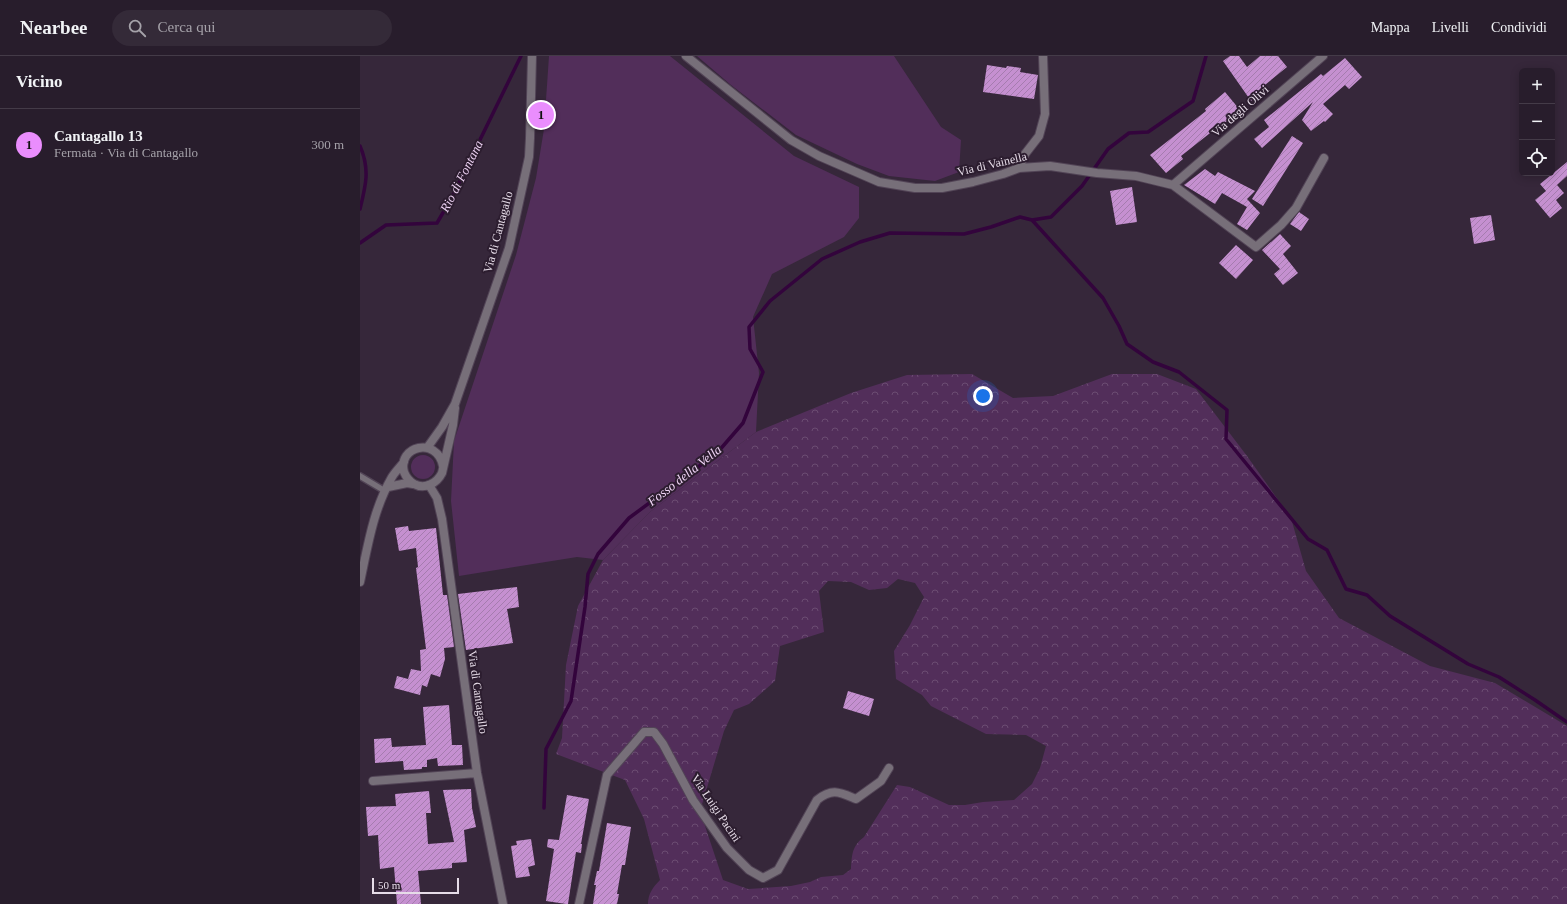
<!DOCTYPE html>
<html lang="it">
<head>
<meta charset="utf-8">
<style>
	body { margin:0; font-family:"Times New Roman",serif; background:#342a38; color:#f1f3f6 }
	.controls { position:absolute; right:12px; top:12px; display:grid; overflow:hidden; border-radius:6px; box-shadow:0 2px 10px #0003 }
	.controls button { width:36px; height:36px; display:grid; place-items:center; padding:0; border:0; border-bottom:1px solid #443b48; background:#281d2c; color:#f1f3f6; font:20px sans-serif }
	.scale { position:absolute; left:12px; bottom:10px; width:87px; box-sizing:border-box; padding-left:4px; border:2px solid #e6dce8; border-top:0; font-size:11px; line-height:14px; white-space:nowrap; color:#e6dce8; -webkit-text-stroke:3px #2c1d2f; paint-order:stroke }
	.you { position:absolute; left:623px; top:340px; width:14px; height:14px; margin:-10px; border:3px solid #fff; border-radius:50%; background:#1a73e8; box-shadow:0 0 0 6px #1a73e833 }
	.badge { display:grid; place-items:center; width:26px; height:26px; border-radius:50%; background:#ea8dfd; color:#111; font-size:13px; font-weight:700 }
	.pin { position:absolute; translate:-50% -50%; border:2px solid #fff; box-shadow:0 1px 4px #0006 }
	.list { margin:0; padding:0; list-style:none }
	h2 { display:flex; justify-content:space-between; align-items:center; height:52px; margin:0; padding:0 16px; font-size:17px }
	h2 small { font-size:13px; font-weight:400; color:#a5a2a9 }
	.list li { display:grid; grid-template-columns:26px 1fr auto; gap:12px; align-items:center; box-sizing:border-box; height:72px; padding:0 16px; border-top:1px solid #443b48 }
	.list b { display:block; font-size:15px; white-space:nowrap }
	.list p { margin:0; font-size:13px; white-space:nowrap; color:#a5a2a9 }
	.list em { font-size:13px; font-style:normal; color:#a5a2a9 }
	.icon { flex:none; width:22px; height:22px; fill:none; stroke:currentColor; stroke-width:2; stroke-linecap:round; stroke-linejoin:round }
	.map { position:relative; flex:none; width:1207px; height:848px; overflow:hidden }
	header { display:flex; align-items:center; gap:24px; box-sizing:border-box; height:56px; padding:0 20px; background:#281d2c; border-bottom:1px solid #443b48 }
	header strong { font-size:19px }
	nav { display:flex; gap:22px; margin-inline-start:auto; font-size:14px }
	.search { width:280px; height:36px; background:#342a38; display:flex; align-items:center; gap:10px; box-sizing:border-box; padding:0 14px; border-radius:22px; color:#a5a2a9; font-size:15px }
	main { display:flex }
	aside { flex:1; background:#281d2c }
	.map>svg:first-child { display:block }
	.grass { fill:#522e5a }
	.forest { fill:url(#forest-crowns); fill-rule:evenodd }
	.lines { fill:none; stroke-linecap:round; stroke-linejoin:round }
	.stream { stroke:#33043c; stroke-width:3.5 }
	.building { fill:url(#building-hatch) }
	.service-casing { stroke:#524456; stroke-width:8 }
	.minor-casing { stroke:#524456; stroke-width:10 }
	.tertiary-casing { stroke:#524456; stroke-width:10 }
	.service { stroke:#776f79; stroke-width:5.5 }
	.minor { stroke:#776f79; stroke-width:8 }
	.tertiary { stroke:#776f79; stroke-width:8 }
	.labels { text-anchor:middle; stroke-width:4; stroke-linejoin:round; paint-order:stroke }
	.street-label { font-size:12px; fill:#e6dce8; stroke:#2c1d2f }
	.water-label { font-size:13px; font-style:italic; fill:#eed3f4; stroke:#2c1d2f }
</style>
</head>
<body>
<header>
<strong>Nearbee</strong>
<div class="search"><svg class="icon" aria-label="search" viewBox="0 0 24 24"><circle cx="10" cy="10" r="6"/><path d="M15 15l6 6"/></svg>Cerca qui</div>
<nav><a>Mappa</a><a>Livelli</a><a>Condividi</a></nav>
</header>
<main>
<aside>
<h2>Vicino<small></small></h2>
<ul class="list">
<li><span class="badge">1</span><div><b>Cantagallo 13</b><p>Fermata · Via di Cantagallo</p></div><em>300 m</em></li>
</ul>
</aside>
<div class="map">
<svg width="1207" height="848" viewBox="0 0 1207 848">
	<defs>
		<pattern id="forest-crowns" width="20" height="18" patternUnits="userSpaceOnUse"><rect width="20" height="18" fill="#522e5a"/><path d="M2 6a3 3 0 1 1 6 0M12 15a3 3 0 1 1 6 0" fill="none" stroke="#6b4c72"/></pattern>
		<pattern id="building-hatch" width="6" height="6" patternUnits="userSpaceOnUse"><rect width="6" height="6" fill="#c590d0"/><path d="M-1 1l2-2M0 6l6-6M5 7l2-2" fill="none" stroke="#a57cae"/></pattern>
	</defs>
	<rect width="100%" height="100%" fill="#36273a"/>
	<!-- grass -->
	<path class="grass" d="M189,0H310L434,100L499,131V162L484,181L412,218L393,261L399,317L396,376L290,456L243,504L217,501L99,520L91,445L94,385L156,199L176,122L184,73Z
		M337,0H534L581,71L601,84L599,116L575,125L529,120L497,108L436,79L371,29Z
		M51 411a12 12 0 1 1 24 0a12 12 0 1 1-24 0Z"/>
	<!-- forest -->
	<path class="forest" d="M612,318L653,342L693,340L752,318H797L836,333L887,400L931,462L946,515L979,562L1070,610L1135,627L1207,670V848H288C288,838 293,831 300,824L284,763L265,724L196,698L202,682L206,609L218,550L243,504L290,456L396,376L491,337L547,319ZM538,523L555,527L564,541L550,569L534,595L536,623L562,639L571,650L626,678L666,679L686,690L680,712L672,728L654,744L623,746L605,749H589L550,731L537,729L504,781C492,790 492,798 491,813L483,819L461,821L450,826L431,830L388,833L363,824L340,755L364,675L374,654L389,648L415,625L420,590L464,576L459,535L468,525L491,526L509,534L527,532Z"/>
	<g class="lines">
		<!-- stream -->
		<path class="stream" d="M0,90C10,113 6,129 0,153
			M672,164L743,242L759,270L767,288L793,306L819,316L867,354L866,383L948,483L967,494L986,533L1007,539L1030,560L1108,608L1139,621L1175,644L1207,666
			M0,187L26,169L77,167L91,143L161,0
			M184,752L186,693L211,645L225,551L228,518L238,498L269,462L357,397L383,367L403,316L390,293L389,271L410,245L462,203L500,186L530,177L604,178L631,171L660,161L672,164L691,161L722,130L748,93L769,77L788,76L833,45L846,0"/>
	</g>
	<!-- building -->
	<path class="building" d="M870,0H879L887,11L900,0H918L927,11L900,33L903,36L891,45L863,5Z
		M985,2L1002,21L989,33L985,29L963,48L973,58L965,66L964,65L951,75L942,64L953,46L902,92L894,83L909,71L904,64L961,18L963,20Z
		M627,9L646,12L647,10L661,12L660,16L678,19L674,43L623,36Z
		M865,36L880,54L860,71L859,70L821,100L823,103L806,117L790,99L846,55L845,53Z
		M932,80L943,87L903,150L892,143Z
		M1207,106V120L1197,129L1204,137L1196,144L1202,152L1190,162L1175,144L1186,135L1180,128Z
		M845,113L855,120L858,116L895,135L887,143L900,157L887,174L877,168L887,151L862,137L855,148L824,129Z
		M772,131L777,166L756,169L750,135Z
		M939,156L949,163L941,175L930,168Z
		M1131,159L1135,184L1114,188L1110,162Z
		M920,178L931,190L923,198L938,217L923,229L914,218L920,213L902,194Z
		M876,189L893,204L876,223L859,207Z
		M48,470L49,475L76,472L83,539H87L94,591L84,592L85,603L80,621L71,618L67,631L62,629L60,639L34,632L37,620L48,623L51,613L61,615L60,594L66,593L56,512L58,511L56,492L39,495L35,472Z
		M157,531L159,551L147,553L153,587L106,594L98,538Z
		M488,635L514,643L509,660L483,652Z
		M89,649L92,689H102L103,709L78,710L77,702L67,704V711H62V713L44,714L43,705L15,707L14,683L31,682L32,691L66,689L63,651Z
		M111,733L112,752L116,771L104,774L107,806L92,807V812L58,815L61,848H37L34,811L20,813L18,779L8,780L6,751L36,750L35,738L69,735L71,757H66L68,788L94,786L83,734Z
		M207,739L229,743L221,788H222L221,797L216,796L208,848H206L186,845L194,793L187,791L188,783L199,784Z
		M247,767L271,771L265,809H262L257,838H259L257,848H233L236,829H234L237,815H239Z
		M171,783L175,809L168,811L170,820L156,822L151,790L157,789L156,785Z"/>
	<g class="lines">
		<defs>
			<path id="service" d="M0,420L25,435"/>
			<path id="minor" d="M326,0L431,84L459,100L519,126L555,132H582L613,126L643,118L659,112L690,110L737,117L776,120L813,129L896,191L921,169L936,152L964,102
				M659,112L665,98L679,80L685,58L683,0
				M813,129L963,0
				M69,429L77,442L82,463L117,717L143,848
				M13,725L117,717
				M219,848L247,719L284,676H294L303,688L333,744L367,792L389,814L403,822L418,814L457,744C472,732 479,736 496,743L521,725L529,712"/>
			<path id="tertiary" d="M67,392L82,371L95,348L149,192L169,101L170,82L172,0
				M83,410C77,380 37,390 44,416C46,421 49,425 54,428C65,434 77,427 82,417L93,369L95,352
				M28,431L47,427L53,428
				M0,526C8,489 13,454 32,421C35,416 40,411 44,406"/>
		</defs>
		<!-- service casing -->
		<use href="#service" class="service-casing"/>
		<!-- minor casing -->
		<use href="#minor" class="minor-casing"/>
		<!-- tertiary casing -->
		<use href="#tertiary" class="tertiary-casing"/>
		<!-- service -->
		<use href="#service" class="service"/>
		<!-- minor -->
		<use href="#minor" class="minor"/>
		<!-- tertiary -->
		<use href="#tertiary" class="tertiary"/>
	</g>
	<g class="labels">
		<!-- street labels -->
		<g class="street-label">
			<text transform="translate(880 55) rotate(-41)" y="4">Via degli Olivi</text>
			<text transform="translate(632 108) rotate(-13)" y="4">Via di Vainella</text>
			<text transform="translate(138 176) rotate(-75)" y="4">Via di Cantagallo</text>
			<text transform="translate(118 636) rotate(82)" y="4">Via di Cantagallo</text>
			<text transform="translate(356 752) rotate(56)" y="4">Via Luigi Pacini</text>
		</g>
		<!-- water labels -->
		<g class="water-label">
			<text transform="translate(101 120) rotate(-63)" y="5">Rio di Fontana</text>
			<text transform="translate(324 419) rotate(-38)" y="5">Fosso della Vella</text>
		</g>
	</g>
</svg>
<div class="controls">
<button>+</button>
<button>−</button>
<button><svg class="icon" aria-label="locate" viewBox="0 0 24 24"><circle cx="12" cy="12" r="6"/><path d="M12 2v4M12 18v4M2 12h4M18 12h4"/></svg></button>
</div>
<div class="scale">50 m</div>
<div class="you"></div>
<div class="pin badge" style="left:181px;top:59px">1</div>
</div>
</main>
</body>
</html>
